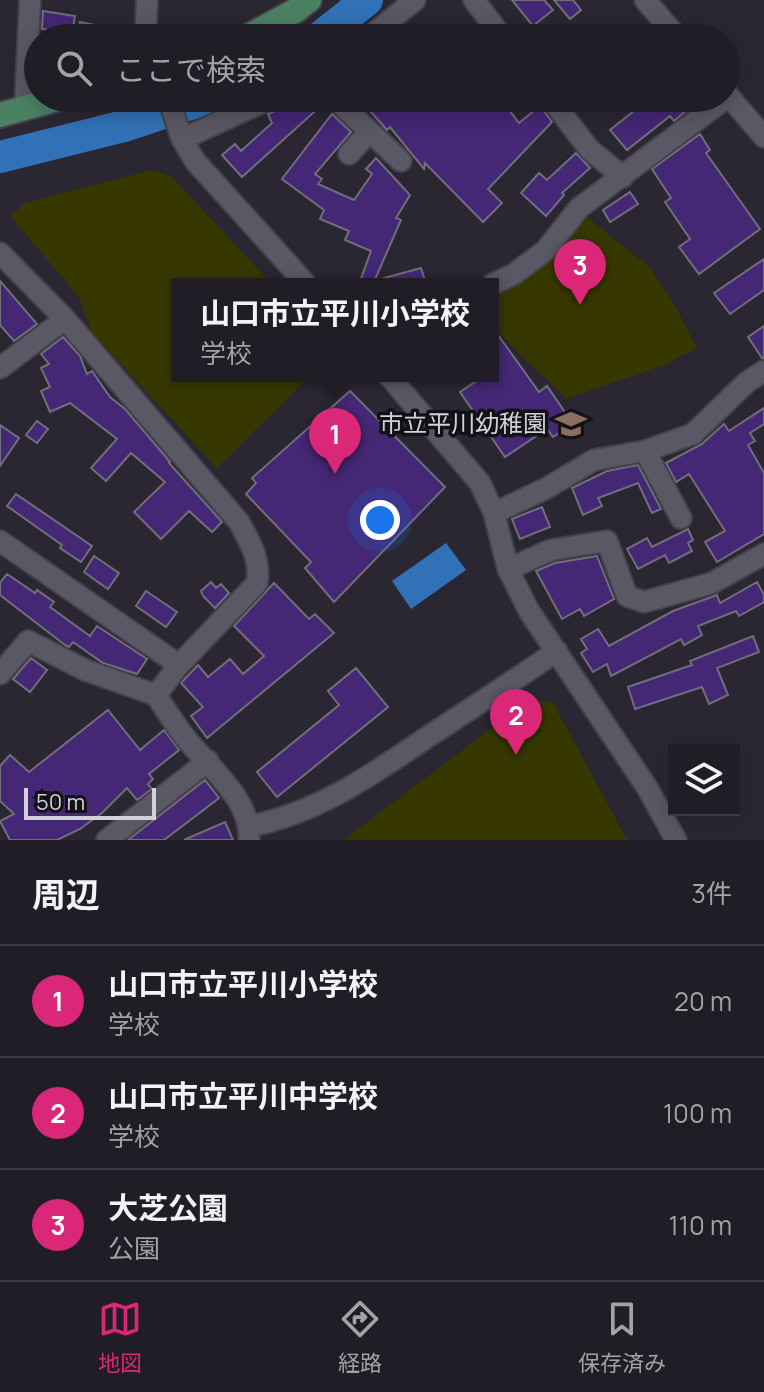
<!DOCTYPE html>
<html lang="ja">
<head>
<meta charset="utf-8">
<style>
	body { margin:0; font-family:Manrope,"Noto Sans JP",sans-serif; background:#28262e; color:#f1f3f6 }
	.controls { position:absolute; right:24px; bottom:24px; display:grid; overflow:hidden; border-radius:0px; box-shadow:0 4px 20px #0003 }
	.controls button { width:72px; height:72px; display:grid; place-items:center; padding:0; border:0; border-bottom:2px solid #3d3b43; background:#201d26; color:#f1f3f6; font:40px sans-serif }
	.scale { position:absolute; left:24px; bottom:20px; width:132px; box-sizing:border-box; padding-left:8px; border:4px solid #d2d0d8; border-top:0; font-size:22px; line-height:28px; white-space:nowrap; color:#d2d0d8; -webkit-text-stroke:6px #121116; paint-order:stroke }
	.you { position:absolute; left:380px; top:520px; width:28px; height:28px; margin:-20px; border:6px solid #fff; border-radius:50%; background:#1a73e8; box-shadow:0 0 0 12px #1a73e833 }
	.badge { display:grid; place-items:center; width:52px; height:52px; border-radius:50%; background:#db2777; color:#fff; font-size:26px; font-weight:700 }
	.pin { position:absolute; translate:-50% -66px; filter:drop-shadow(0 2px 4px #0008) }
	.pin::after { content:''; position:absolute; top:42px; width:28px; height:24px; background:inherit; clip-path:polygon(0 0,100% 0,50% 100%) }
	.popup { position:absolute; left:171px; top:278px; width:328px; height:104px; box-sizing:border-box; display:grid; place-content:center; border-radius:0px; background:#201d26; filter:drop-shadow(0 2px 6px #0005); font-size:26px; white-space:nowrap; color:#a2a2a7 }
	.popup b { font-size:30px; color:#f1f3f6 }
	.popup::after { content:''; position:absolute; left:50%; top:100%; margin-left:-16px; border:16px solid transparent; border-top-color:#201d26 }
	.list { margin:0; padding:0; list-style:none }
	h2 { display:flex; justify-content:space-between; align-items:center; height:104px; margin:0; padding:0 32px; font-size:34px }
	h2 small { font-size:26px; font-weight:400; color:#a2a2a7 }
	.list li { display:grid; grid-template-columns:52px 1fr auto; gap:24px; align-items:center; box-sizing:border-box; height:112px; padding:0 32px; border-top:2px solid #3d3b43 }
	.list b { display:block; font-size:30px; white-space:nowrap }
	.list p { margin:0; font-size:26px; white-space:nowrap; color:#a2a2a7 }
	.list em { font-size:26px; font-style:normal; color:#a2a2a7 }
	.icon { flex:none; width:44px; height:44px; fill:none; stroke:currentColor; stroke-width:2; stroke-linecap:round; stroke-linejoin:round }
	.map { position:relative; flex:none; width:764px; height:840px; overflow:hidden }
	.search { position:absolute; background:#201d26; box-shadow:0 4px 20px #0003; left:24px; right:24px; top:24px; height:88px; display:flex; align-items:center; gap:20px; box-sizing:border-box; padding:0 28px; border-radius:44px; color:#a2a2a7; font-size:30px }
	.sheet { height:440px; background:#201d26 }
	nav { display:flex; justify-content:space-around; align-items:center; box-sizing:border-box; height:112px; border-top:2px solid #3d3b43; background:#201d26; font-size:22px; color:#a2a2a7 }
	nav a { display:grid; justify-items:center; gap:4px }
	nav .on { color:#db2777 }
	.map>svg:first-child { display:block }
	.green { fill:#373800 }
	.water { fill:#3171b7 }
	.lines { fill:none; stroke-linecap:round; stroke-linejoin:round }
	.river { stroke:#3171b7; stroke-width:32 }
	.building { fill:#442775; stroke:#716e7c; stroke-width:2 }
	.minor-casing { stroke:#44424b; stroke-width:24 }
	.major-casing { stroke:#44424b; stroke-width:28 }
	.minor { stroke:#5b5865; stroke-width:20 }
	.major { stroke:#4b8163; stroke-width:24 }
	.labels { text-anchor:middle; stroke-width:7; stroke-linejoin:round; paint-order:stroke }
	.poi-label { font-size:24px; fill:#d2d0d8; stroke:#121116; text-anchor:end }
</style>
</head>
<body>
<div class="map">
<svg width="764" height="840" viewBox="0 0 764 840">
	<rect width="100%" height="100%" fill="#2a2733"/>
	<!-- green -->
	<path class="green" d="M152,170L172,177L272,284H177V376H310L217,468L92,333L79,297L10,216L25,203Z
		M581,212L650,268L673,302L697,348L664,365L566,399C551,381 497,337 493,321C491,312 493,299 493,289Z
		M530,699L553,703L627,840H344Z"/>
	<!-- water -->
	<path class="water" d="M446,543L466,570L411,609L392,581Z"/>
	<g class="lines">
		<!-- river -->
		<path class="river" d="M319,38L367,0
			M0,157L124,126L208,98"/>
	</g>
	<!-- building -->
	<path class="building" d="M512,0H544L553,10L533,26Z
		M554,0H573L581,10L570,19Z
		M43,11L75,16L72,33L42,29Z
		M80,22L124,31L123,38H77Z
		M314,98H321L323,104L242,177L222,155L235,144L241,151L272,123L268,114L289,104L291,108Z
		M353,98H500L519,123L540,106L552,122L488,189L502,203L483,222L425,163L424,169L390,127L387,130L363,103L360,105Z
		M650,98H677L687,110L674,121L670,116L627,150L610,130Z
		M332,114L351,132L315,174L322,179L318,184L354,200L372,174L366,169L376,158L410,195L396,218L401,220L373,284H359L371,251L345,240L349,231L320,219L324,210L282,179Z
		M700,134L710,150L706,153L760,229L699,274L679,247L690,239L665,202L671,198L652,169Z
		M576,153L590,168L562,193L564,195L546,216L521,193L539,173L547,180Z
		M630,192L638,204L610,222L603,210Z
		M764,259V290L730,314L714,293Z
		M421,268L426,284H378L377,280Z
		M0,281L37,324L14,341L0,325Z
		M764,326V358H762L748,337Z
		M493,328L539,392L547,386L573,424L553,437L547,429L505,457L460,392L484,376H493Z
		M63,337L80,356L87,374L92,371L110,397L125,409L170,462L169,463L222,522L212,532L189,511L161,539L134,512L165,482L131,453L106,481L91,468L117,439L70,403L50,412L41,391L50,387L41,368L49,364L41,354Z
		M350,391L445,487L334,602L305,568L311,562L246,494L256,483L252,478Z
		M764,408V424L750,433L755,441L748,445L764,473V534L717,562L705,542L725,531L689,474L676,482L666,463L702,444L724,424L729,431Z
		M37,421L48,429L37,443L26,435Z
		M0,425L19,438L0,466Z
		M638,465L661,509L652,513L638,483L598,498L602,506L583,515L572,488L607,471Z
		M16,494L92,546L81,562L60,548L62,545L7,506Z
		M542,507L550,527L520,539L512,519Z
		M688,529L693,540L688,543L692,551L669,563L665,555L638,569L627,549L647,538L652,547Z
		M94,556L119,573L108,589L84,572Z
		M597,556L614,599L584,616L580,609L562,619L536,571L555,563Z
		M7,574L35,593L37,590L54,602L50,607L90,636L97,626L147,659L137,674L103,663L73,642L69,647L65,645L0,595V583Z
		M211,582L216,588L221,584L229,593L215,608L203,596L201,591Z
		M757,582L764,595V602L739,616L736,611L698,626L702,635L684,645L681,639L611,676L607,664L593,672L581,653L587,649L581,639L598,629L609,646L673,611L717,595L720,603Z
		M274,583L309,619L315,614L334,633L207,738L191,716L203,707L181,683L198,665L208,677L230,659L243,674L264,656L234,626Z
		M146,591L177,612L166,627L136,606Z
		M753,636L759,652L717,668L728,695L709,704L702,687L635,709L628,687L692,665L690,661Z
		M31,658L47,670L30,692L13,679Z
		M356,668L388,707L277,797L257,772L339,705L328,691Z
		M108,710L140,750L164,730L179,750L149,774L153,779L148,784L152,789L137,800L127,788L102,813L80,829L57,840H10L0,821L14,814L0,801V766L10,755L29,772Z
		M205,780L219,798L164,840H128Z
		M225,822L233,840H184Z"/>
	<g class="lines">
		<defs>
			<path id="minor" d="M147,0L146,25L150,38
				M474,0L503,38
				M645,0L678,38
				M368,38L415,0
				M726,93L764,137
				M168,98L182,139L195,161L306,284
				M334,98L401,161
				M550,98L590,150L623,177
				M25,108L30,0
				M182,139L272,98
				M349,154L369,132
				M0,253L65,319L239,522C250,543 261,559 257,583L179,665L156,695C165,709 174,723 184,736C207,766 252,799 249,840
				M493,284L514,274L546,250L579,208L729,96
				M0,368L65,319
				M389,376L480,483L494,513L508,569L529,611L648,789L676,840
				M645,451L681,518
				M494,513L545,489L594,460L645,451L693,434L747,382L764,371
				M0,541L179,665
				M508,569L551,550L607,541L627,596L644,602L712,583L764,554
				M0,674L28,641L85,670L156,695
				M250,826C318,813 373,774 429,736C472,708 515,680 557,651
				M107,840L208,761"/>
			<path id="major" d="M245,38L295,11L309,0
				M0,115L61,98"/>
		</defs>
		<!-- minor casing -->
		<use href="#minor" class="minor-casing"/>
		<!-- major casing -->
		<use href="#major" class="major-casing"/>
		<!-- minor -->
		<use href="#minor" class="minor"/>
		<!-- major -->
		<use href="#major" class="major"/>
	</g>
	<!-- icons -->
	<defs>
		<symbol id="school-bare" viewBox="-9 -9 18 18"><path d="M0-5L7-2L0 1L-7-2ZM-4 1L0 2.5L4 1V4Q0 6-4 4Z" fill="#8d6e63" stroke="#121116" stroke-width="2.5" paint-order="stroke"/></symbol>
	</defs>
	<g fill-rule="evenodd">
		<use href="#school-bare" x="549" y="402" width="44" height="44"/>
	</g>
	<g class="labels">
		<!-- poi labels -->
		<g class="poi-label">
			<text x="547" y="432">市立平川幼稚園</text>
		</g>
	</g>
</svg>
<div class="controls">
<button><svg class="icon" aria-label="layers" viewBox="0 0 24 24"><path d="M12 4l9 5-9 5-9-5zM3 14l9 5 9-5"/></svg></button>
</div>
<div class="scale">50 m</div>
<div class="you"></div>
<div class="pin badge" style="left:335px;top:474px">1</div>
<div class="popup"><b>山口市立平川小学校</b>学校</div>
<div class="pin badge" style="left:516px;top:755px">2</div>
<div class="pin badge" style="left:580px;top:305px">3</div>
<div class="search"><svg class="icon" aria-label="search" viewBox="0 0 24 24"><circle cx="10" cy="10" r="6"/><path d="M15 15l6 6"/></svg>ここで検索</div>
</div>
<section class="sheet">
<h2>周辺<small>3件</small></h2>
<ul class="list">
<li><span class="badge">1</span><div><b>山口市立平川小学校</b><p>学校</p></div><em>20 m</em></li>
<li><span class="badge">2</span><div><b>山口市立平川中学校</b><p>学校</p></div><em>100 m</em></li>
<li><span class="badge">3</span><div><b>大芝公園</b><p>公園</p></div><em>110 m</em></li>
</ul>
</section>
<nav>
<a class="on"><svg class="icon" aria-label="map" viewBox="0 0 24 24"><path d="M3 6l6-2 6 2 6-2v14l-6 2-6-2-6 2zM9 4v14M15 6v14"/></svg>地図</a>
<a><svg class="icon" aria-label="directions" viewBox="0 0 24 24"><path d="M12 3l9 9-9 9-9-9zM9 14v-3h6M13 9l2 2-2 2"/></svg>経路</a>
<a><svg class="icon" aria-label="saved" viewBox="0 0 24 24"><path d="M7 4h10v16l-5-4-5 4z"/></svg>保存済み</a>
</nav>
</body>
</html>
